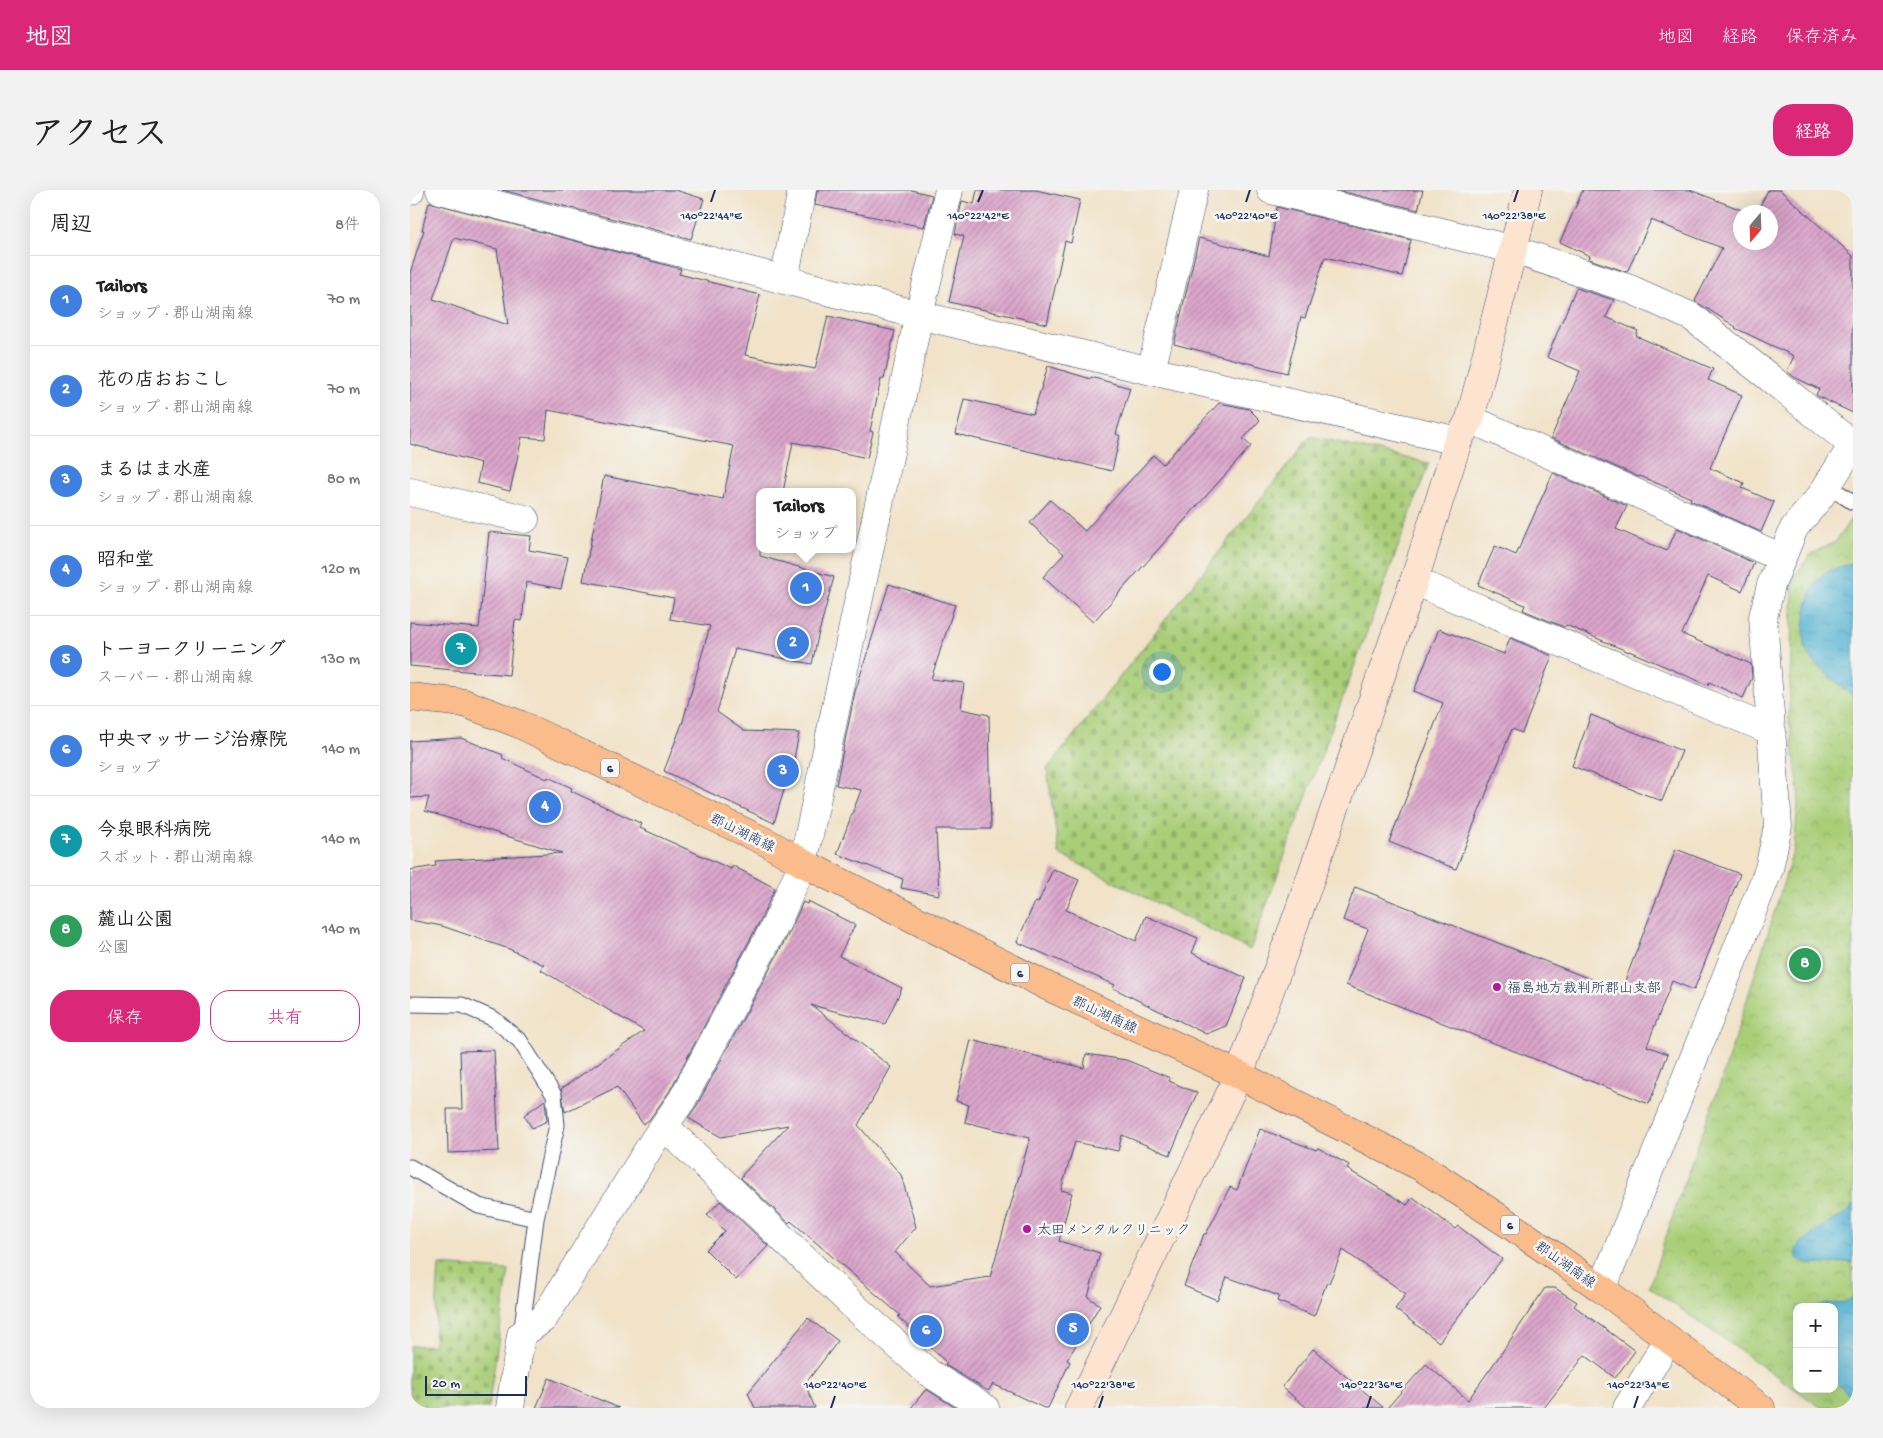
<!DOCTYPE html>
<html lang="ja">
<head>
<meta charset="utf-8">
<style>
	body { margin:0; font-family:"Gochi Hand","Klee One",sans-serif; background:#f2f2f2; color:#222 }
	.controls { position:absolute; right:15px; bottom:15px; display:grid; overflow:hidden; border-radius:10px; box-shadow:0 5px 20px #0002 }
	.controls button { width:45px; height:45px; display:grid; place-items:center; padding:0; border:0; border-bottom:1px solid #e0e0e0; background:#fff; color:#222; font:25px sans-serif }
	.compass { position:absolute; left:1323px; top:15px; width:45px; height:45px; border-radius:50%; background:#fff; box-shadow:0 5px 20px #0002; rotate:199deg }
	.scale { position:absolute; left:15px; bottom:12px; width:102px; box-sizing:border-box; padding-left:5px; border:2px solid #1b2f5e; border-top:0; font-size:14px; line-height:18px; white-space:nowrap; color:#1b2f5e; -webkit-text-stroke:4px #f6f6f2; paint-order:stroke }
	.you { position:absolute; left:751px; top:481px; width:18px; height:18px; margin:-12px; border:4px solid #fff; border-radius:50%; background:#1a73e8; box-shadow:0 0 0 8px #1a73e833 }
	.badge { display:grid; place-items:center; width:32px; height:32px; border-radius:50%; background:#db2777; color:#fff; font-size:16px; font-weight:700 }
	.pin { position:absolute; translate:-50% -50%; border:2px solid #fff; box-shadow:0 1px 5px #0006 }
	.popup { position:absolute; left:346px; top:298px; width:100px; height:65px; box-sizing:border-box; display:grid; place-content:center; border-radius:10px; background:#fff; filter:drop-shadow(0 1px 4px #0005); font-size:16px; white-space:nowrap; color:#767676 }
	.popup b { font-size:19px; color:#222 }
	.popup::after { content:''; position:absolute; left:50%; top:100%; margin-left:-10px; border:10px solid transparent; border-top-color:#fff }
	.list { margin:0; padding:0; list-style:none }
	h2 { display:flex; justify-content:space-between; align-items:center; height:65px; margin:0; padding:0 20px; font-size:21px }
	h2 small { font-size:16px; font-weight:400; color:#767676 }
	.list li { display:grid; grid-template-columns:32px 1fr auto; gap:15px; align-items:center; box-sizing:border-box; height:90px; padding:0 20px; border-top:1px solid #e0e0e0 }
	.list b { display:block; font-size:19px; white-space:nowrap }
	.list p { margin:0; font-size:16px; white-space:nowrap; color:#767676 }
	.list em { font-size:16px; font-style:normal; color:#767676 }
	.actions { display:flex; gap:10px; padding:15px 20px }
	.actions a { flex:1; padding:11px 0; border:1px solid #db2777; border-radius:20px; text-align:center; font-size:18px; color:#db2777 }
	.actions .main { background:#db2777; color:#fff }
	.map { position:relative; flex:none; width:1443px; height:1218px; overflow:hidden; border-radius:20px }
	header { display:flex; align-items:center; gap:30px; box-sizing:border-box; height:70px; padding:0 25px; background:#db2777; color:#fff }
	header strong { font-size:24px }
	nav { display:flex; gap:28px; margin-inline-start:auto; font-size:18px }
	.intro { display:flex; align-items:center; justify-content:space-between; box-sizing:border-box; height:120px; padding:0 30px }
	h1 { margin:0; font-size:35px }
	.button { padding:12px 22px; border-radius:20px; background:#db2777; color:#fff; font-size:18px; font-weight:700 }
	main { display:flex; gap:30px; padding:0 30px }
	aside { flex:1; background:#fff; border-radius:20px; box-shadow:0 5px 20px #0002 }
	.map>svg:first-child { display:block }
	.cemetery { fill:url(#cemetery-stones); stroke:#627e6a }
	.park { fill:url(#park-crowns); stroke:#627e6a; fill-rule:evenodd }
	.water { fill:url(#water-ripples); stroke:#377098 }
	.building { fill:url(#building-hatch); fill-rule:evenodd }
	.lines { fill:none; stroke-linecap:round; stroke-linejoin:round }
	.lane-casing { stroke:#3b4a6e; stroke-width:17 }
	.street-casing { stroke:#3b4a6e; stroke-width:29 }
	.secondary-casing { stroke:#3b4a6e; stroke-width:29 }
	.primary-casing { stroke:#3b4a6e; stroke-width:29 }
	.lane { stroke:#fff; stroke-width:15 }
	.street { stroke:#fff; stroke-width:28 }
	.secondary { stroke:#fde4d1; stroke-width:28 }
	.primary { stroke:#fabc8b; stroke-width:28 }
	.ticks { fill:none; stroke:#1b2f5e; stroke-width:2 }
	.poi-dot { fill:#b5179e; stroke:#f6f6f2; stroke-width:2 }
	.labels { text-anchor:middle; stroke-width:5; stroke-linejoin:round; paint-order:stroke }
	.shield { fill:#f6f6f2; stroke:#5d6b8a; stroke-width:1 }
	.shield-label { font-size:12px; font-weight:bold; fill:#1b2f5e }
	.street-label { font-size:14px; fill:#1b2f5e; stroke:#f6f6f2 }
	.poi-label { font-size:14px; fill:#1b2f5e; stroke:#f6f6f2; text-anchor:start }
	.ticks-label { font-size:12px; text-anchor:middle; fill:#1b2f5e; stroke:#f6f6f2; stroke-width:5; stroke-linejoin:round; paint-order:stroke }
</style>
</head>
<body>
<header>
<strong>地図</strong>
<nav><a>地図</a><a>経路</a><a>保存済み</a></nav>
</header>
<div class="intro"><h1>アクセス</h1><a class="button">経路</a></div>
<main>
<aside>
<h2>周辺<small>8件</small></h2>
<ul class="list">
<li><span class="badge" style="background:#3f7fe0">1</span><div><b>Tailors</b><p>ショップ · 郡山湖南線</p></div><em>70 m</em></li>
<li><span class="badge" style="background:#3f7fe0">2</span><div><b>花の店おおこし</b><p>ショップ · 郡山湖南線</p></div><em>70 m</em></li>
<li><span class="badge" style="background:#3f7fe0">3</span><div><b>まるはま水産</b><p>ショップ · 郡山湖南線</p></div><em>80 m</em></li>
<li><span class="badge" style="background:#3f7fe0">4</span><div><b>昭和堂</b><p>ショップ · 郡山湖南線</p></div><em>120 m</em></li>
<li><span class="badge" style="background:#3f7fe0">5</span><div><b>トーヨークリーニング</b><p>スーパー · 郡山湖南線</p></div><em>130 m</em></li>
<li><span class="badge" style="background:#3f7fe0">6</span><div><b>中央マッサージ治療院</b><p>ショップ</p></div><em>140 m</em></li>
<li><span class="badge" style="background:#0f9aa8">7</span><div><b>今泉眼科病院</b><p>スポット · 郡山湖南線</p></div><em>140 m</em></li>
<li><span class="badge" style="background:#2e9e5b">8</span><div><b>麓山公園</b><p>公園</p></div><em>140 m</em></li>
</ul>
<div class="actions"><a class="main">保存</a><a>共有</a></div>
</aside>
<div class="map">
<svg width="1443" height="1218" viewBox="0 0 1443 1218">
	<defs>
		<pattern id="cemetery-stones" width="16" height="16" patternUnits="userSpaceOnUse" patternTransform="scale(1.25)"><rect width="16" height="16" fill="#a9ce77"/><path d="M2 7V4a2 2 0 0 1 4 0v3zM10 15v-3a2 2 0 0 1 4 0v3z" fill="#91b169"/></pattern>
		<pattern id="park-crowns" width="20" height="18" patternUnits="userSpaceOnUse" patternTransform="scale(1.25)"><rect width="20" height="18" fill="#a9ce77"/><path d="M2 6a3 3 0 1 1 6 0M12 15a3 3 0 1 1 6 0" fill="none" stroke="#91b169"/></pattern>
		<pattern id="water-ripples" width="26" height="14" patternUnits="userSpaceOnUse" patternTransform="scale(1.25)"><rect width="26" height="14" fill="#53b2d2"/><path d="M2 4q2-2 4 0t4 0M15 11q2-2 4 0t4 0" fill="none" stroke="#4491ae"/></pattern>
		<pattern id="building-hatch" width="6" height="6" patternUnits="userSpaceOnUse" patternTransform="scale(1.25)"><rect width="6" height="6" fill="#dca6cb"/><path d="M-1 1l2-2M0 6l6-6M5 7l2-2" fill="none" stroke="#b288a8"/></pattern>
	</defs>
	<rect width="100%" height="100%" fill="#f6f6f2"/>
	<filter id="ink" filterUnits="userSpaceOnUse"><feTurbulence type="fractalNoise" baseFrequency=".02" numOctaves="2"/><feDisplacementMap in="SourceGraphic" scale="10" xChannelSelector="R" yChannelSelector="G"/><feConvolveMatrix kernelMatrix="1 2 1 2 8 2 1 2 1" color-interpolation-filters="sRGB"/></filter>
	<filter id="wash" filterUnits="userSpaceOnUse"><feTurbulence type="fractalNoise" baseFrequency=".0096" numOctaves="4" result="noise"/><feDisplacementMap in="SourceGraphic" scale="20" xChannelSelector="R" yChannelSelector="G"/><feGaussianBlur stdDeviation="1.12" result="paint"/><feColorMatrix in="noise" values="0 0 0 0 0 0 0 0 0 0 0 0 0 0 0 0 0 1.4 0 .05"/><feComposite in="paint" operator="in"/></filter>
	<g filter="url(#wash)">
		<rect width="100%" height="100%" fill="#f1e2c8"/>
		<!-- cemetery -->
		<path class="cemetery" d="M900,247L1019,273L840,760L649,664L637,579Z
			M29,1075L99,1080L78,1218H0V1156L24,1155Z"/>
		<!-- park -->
		<path class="park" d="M1443,326V1218H1412L1239,1097L1277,984L1312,889L1384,659L1389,603L1379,528L1383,388L1401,364L1425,352ZM1387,1117H1424V1199H1387Z"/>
		<!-- water -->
		<path class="water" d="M1442,374L1443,375V506C1429,493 1412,482 1400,467C1388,452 1396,404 1408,390C1417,379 1428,377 1442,374Z
			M1443,1015V1072L1400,1075L1387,1068L1386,1058L1406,1041L1437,1022Z
			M1443,1108V1147L1439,1158L1443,1165V1208L1424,1191V1117H1408L1409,1115L1435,1112Z"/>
		<g id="blocks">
			<!-- building -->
			<path class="building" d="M92,0H265L294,9L281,49Z
				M407,0H501L522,5L514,37L405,15Z
				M567,0H626L670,10L661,53L655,51L637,134L539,112L554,46L545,44L552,11L564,14Z
				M926,0H1013L1008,20Z
				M1173,0H1280L1337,22H1330V52H1360V22H1347L1358,0H1370L1443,66V223L1409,207L1406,205L1409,199L1384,187L1377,181L1384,166L1325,138L1326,137L1285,111L1312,58L1241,30L1217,82L1179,69L1180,66L1150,52Z
				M19,12L271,79L269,84L350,105L335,165L405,179L418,126L485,141L474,189H471L460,241L463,242L457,268L383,252L373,302H350V366L424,387L408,446L402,474L325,459L307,522L334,541L389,543L381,585L379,584L364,633L254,581L273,531L300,436L260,429L264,408L173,391L194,286L313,309L324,256L138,220L135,249L112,247L100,301L67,293L71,273L0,254V83L14,40H12ZM44,48L87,59L98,135L23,109Z
				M867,17L1001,50L992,86L915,67L895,128L891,127L877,183L764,154L789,48L859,66Z
				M1166,98L1204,110L1196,127L1228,141L1226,146L1303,179L1298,190L1332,205L1300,278L1334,293L1332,298L1364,312L1351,342L1280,310L1281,308L1230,286L1229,287L1141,248L1170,181L1137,167Z
				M638,176L681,189V187L720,198L706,244L710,246L702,281L546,244L554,209L623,224Z
				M809,213L839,219L850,230L833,249L841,256L683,432L633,387L654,364L620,333L640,310L675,341L743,265L753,274Z
				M1143,283L1217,316L1206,339L1257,361L1267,338L1344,373L1332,401L1298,386L1272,444L1341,474L1342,488L1333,508L1299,492L1298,495L1219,461V462L1156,435L1154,437L1113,420L1115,415L1068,395L1085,356L1106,365Z
				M79,342L121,346L119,360L158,367L151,399L116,392L112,431L105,430L99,485L0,476V432L69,438Z
				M479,394L545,415L521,489L554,493L551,519L579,525L581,639H526L529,705L491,698L493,689L427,664L451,600L426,595L445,502Z
				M1029,439L1094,464L1100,448L1142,466L1112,543L1102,539L1046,679L979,652L1033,513L1004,501Z
				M1181,525L1272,561L1252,611L1162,576Z
				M51,548L93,565L92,568L137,589L138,587L162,598L161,601L232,634L230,638L321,679L323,676L365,698L352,727L259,902L239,930L233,934L207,897L155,922L151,899L234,841L131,780L134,775L99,759L32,736L0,730V680L26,676L25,671L152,663L15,621L19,607L0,608V551Z
				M1266,659L1330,684L1284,800L1262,791L1237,856L1258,864L1239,914L936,795L958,739L933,730L945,697L1211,801Z
				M643,679L669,690L656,720L726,751L736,726L788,748L782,763L836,788L816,836L796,844L703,798L705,795L607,752L625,712L628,713Z
				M398,711L445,735L429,766L492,798L475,834L401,815L481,877L448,935L491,985L506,1037L485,1062L520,1096L580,1087L620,948L555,932L559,915L546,911L561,850L674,878L676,864L716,870L760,888L759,891L787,903L760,965L712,945L708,961L665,952L651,1000L662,1003L649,1051L690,1063L678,1107L690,1115L657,1170L660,1172L638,1218H634L583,1194L578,1201L535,1175L537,1173L488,1127L490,1125L381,1031L379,1033L331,988L333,984L378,935L311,947L278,928L286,917L380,741L393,712L397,714Z
				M84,860L89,961L38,963L37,919H52L50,861Z
				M135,910L137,931L122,938L114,925Z
				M850,939L906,960L908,958L939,975L937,979L997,1015L1003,1007L1045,1039L1048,1036L1092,1069L1029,1152L985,1119L996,1104L933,1060L919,1093L917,1092L904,1126L867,1111L869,1106L817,1087L807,1110L774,1096L794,1044H796L820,997L827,1000Z
				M310,1011L358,1056L326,1090L296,1060L315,1041L297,1025Z
				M1135,1098H1145L1167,1112L1164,1116L1225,1161L1205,1188L1175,1165L1134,1218H977L1016,1174L1058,1210L1095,1158Z
				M398,1128L428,1151L395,1194L405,1218H345L338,1203Z
				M903,1159L974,1218H897L872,1197Z
				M139,1188L209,1218H126Z
				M516,1199L546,1218H501Z"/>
		</g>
	</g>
	<g filter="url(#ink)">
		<use href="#blocks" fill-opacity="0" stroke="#3b4a6e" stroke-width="1"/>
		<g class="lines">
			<defs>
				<path id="lane" d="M1418,296L1443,312
					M0,814L52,815L84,829L110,851L144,905L147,935L126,1029L111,1145
					M0,977L69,1016L126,1029"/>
				<path id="street" d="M30,0L509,125L741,181L1048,251
					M861,0L1101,59L1220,99L1282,127L1355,184L1443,255
					M0,1V0
					M374,90L392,0
					M741,181L784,0
					M1060,229L1372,368
					M0,302L115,329
					M1004,391L1362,541
					M254,936L447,1119L519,1183L575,1218
					M1192,1099L1359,679L1368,636L1353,427L1361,395L1384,338L1410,307L1443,255
					M100,1218L111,1145L134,1128L244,950L272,910L366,734L393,673L509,125L539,0
					M1217,1218L1258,1150"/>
				<path id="secondary" d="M669,1218L829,885L888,724L1004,391L1048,251L1060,229L1118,0"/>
				<path id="primary" d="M0,507L54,513L109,534L358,653L393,673L639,797L829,885L1013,978L1100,1035L1192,1099L1351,1218"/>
			</defs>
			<!-- lane casing -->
			<use href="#lane" class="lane-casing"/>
			<!-- street casing -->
			<use href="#street" class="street-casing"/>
			<!-- secondary casing -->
			<use href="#secondary" class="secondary-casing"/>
			<!-- primary casing -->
			<use href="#primary" class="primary-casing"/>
			<!-- lane -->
			<use href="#lane" class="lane"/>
			<!-- street -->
			<use href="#street" class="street"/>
			<!-- secondary -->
			<use href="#secondary" class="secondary"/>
			<!-- primary -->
			<use href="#primary" class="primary"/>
		</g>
	</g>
	<!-- ticks -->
	<path class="ticks" d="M301,12L305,0M568,12L573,0M836,12L840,0M1104,12L1108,0M421,1218L425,1206M689,1218L693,1206M957,1218L961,1206M1224,1218L1228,1206"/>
	<!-- markers -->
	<g class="poi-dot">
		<circle cx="1087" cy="797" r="5"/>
		<circle cx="617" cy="1039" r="5"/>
	</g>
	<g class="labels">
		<!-- shield labels -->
		<g class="shield">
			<rect x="191" y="568.5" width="18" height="19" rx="4"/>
			<rect x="601" y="773.5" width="18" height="19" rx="4"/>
			<rect x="1091" y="1025.5" width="18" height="19" rx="4"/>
		</g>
		<g class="shield-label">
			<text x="200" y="582">6</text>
			<text x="610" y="787">6</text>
			<text x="1100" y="1039">6</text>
		</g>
		<!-- street labels -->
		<g class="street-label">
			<text transform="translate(333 642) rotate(26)" y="5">郡山湖南線</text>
			<text transform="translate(695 824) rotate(25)" y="5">郡山湖南線</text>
			<text transform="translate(1156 1074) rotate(35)" y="5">郡山湖南線</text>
		</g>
		<!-- poi labels -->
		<g class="poi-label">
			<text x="1097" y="802">福島地方裁判所郡山支部</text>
			<text x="627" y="1044">太田メンタルクリニック</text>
		</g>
	</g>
	<g class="ticks-label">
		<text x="568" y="29">140°22'42"E</text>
		<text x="836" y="29">140°22'40"E</text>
		<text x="1104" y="29">140°22'38"E</text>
		<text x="301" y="29">140°22'44"E</text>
		<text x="425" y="1198">140°22'40"E</text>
		<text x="693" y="1198">140°22'38"E</text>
		<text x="961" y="1198">140°22'36"E</text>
		<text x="1228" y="1198">140°22'34"E</text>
	</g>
</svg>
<div class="controls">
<button>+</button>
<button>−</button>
</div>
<svg class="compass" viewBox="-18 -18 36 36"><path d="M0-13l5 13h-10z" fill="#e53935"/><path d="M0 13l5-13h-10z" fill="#767676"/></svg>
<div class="scale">20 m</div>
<div class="you"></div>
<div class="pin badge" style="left:396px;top:398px;background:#3f7fe0">1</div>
<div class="popup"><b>Tailors</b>ショップ</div>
<div class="pin badge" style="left:383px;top:453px;background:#3f7fe0">2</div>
<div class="pin badge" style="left:373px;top:581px;background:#3f7fe0">3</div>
<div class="pin badge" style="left:135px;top:617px;background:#3f7fe0">4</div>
<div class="pin badge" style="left:663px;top:1139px;background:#3f7fe0">5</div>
<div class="pin badge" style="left:516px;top:1141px;background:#3f7fe0">6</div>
<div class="pin badge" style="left:51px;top:459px;background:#0f9aa8">7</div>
<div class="pin badge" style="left:1395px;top:774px;background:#2e9e5b">8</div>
</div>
</main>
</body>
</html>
